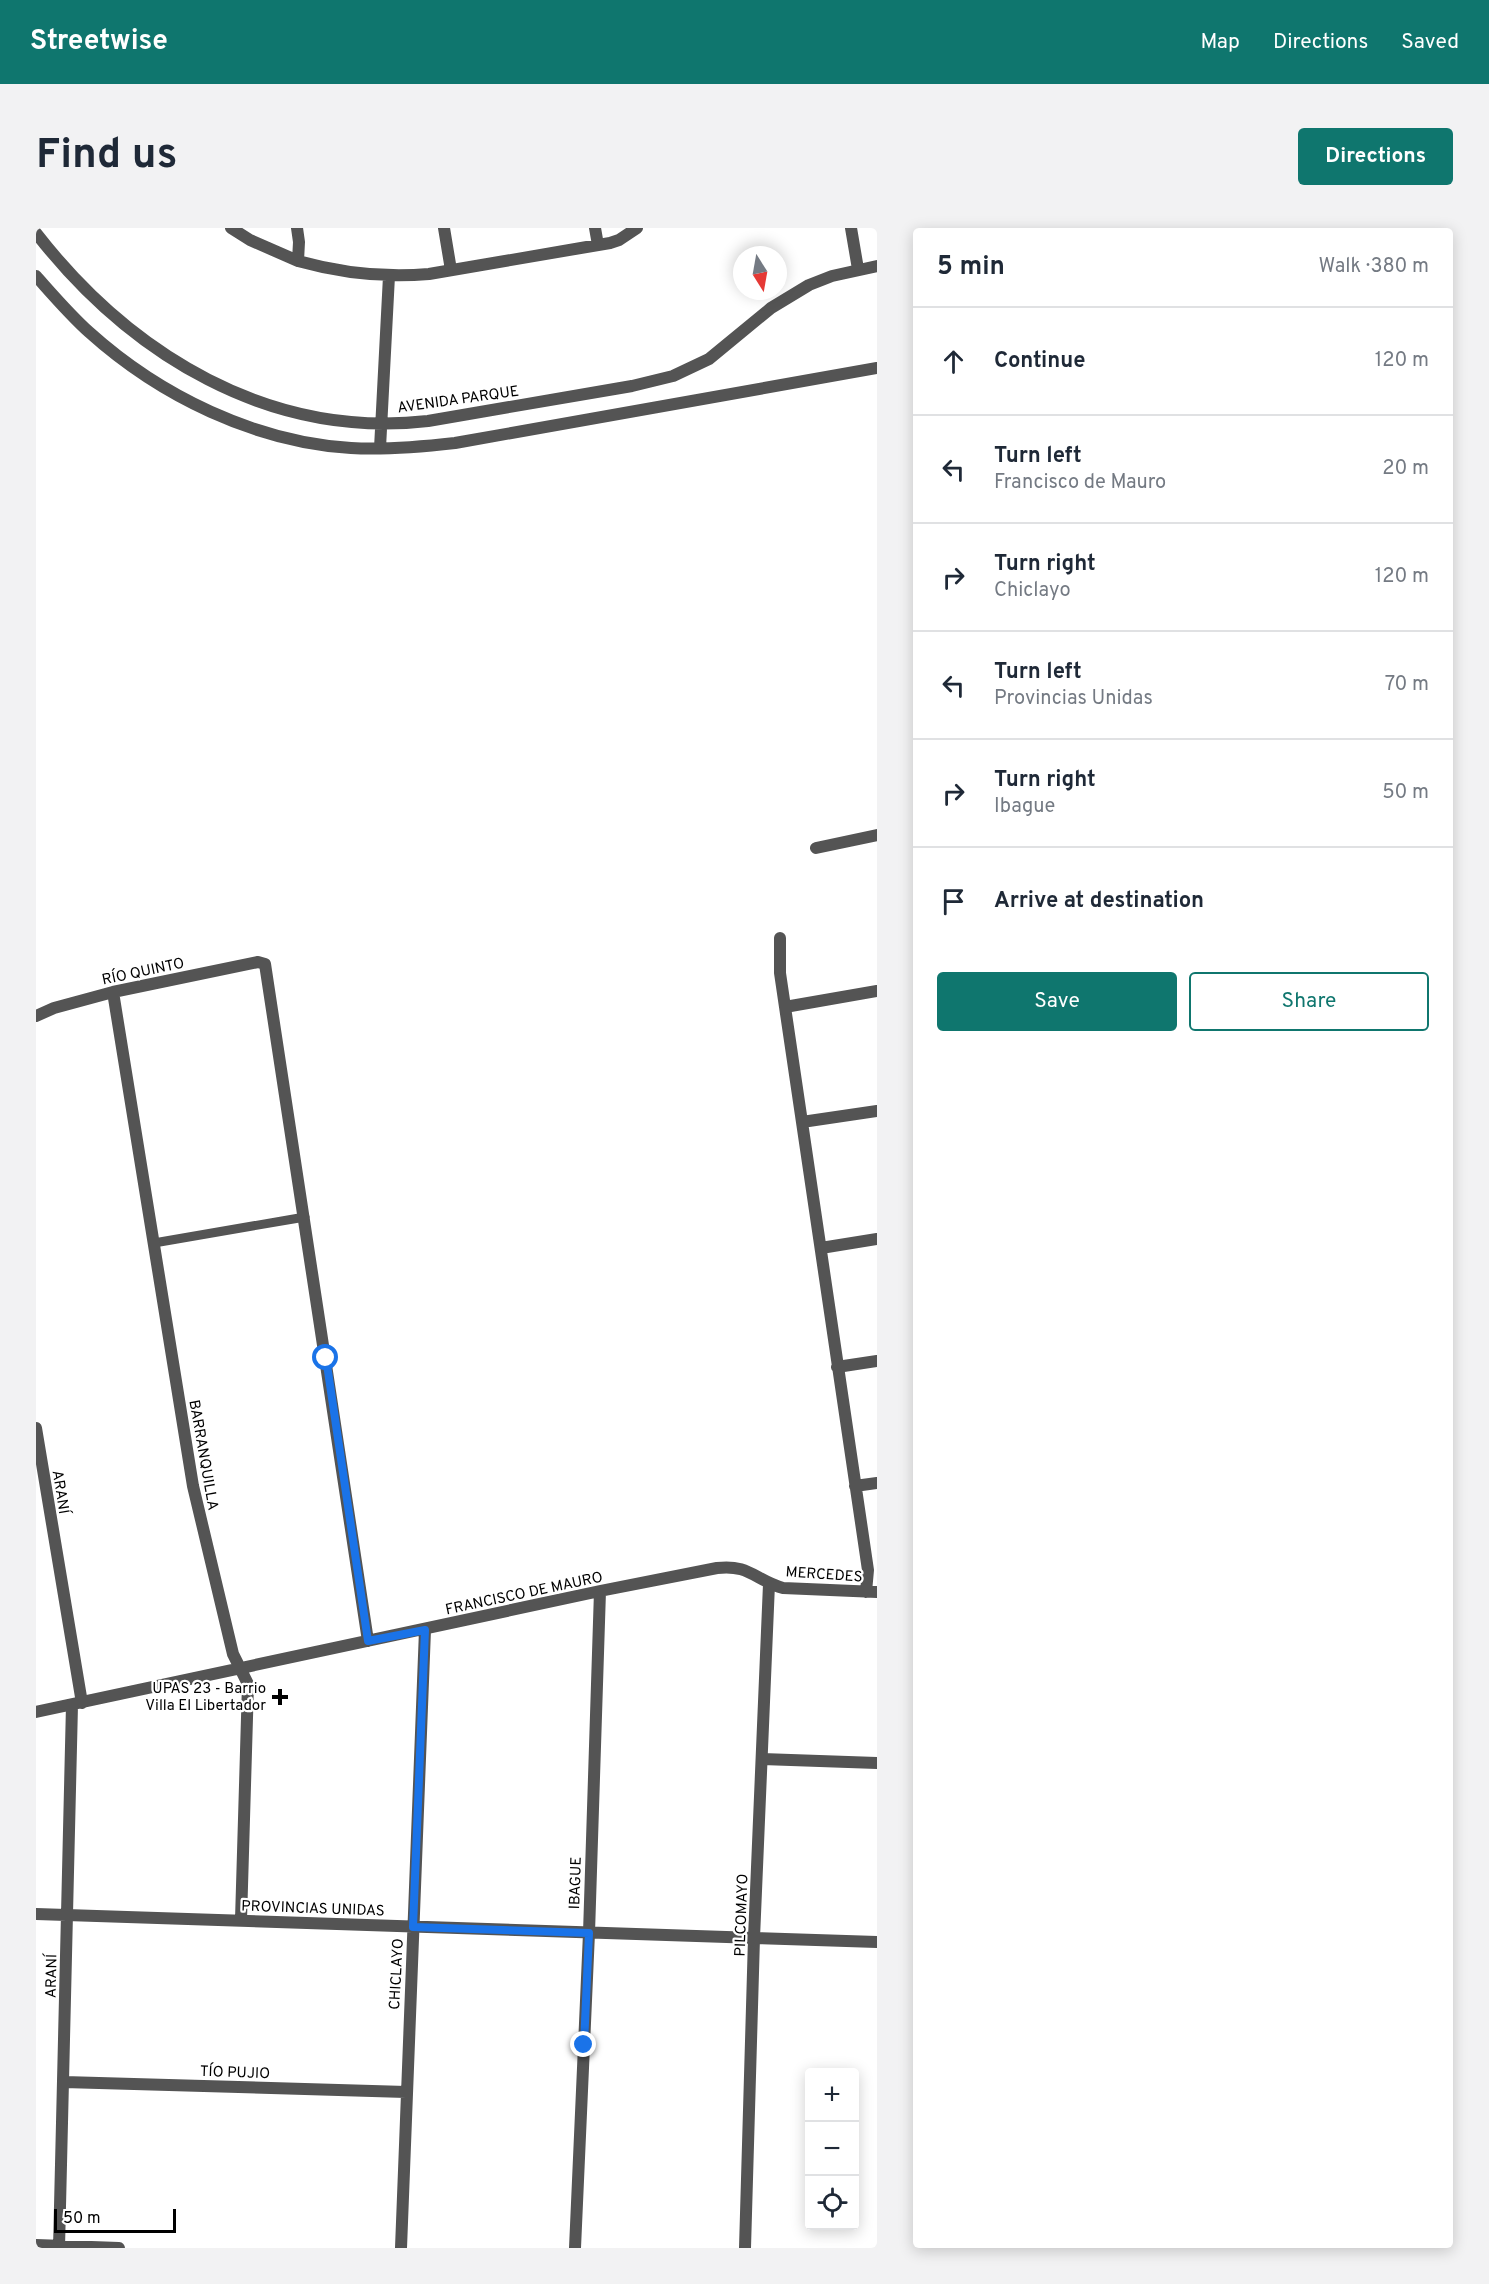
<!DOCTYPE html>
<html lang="en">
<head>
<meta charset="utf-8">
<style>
	body { margin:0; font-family:Overpass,sans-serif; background:#f2f2f3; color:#1f2937 }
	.controls { position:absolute; right:18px; bottom:18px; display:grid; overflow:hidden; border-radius:6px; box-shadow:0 3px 15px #0003 }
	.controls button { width:54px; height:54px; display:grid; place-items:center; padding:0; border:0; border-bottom:2px solid #e0e1e3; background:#fff; color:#1f2937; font:30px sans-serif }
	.compass { position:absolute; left:697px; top:18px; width:54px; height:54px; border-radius:50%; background:#fff; box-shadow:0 3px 15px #0003; rotate:169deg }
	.scale { position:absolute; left:18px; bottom:15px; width:122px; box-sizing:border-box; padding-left:6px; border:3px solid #000; border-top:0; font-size:16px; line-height:21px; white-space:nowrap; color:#000; -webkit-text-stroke:4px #fff; paint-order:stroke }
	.stop { position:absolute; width:18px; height:18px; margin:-14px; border:4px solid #1a73e8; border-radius:50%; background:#fff }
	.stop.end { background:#1a73e8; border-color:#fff; box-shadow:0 2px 6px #0008 }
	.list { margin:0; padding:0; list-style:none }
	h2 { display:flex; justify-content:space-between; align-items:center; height:78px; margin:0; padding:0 24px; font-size:26px }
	h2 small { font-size:20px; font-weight:400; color:#747a83 }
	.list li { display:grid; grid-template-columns:39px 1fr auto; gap:18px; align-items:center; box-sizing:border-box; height:108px; padding:0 24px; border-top:2px solid #e0e1e3 }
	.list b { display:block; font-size:22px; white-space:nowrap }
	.list p { margin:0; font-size:20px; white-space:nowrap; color:#747a83 }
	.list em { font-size:20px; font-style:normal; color:#747a83 }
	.actions { display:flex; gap:12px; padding:18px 24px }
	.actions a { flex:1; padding:14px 0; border:2px solid #0f766e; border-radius:6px; text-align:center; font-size:21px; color:#0f766e }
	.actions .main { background:#0f766e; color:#fff }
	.icon { flex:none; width:33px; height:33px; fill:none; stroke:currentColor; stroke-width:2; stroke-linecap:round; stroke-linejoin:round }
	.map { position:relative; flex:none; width:841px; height:2020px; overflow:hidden; border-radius:6px }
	header { display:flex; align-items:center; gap:36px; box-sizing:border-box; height:84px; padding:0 30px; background:#0f766e; color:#fff }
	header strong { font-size:28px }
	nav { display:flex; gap:33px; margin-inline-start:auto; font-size:21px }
	.intro { display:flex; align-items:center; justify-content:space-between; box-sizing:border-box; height:144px; padding:0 36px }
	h1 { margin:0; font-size:42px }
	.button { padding:15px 27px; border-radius:6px; background:#0f766e; color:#fff; font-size:21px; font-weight:700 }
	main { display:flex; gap:36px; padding:0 36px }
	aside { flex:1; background:#fff; border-radius:6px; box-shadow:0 3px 15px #0003 }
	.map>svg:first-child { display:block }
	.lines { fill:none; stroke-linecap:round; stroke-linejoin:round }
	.service { stroke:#545454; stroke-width:9 }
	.minor { stroke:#545454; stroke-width:12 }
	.route { stroke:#1a73e8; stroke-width:8 }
	.poi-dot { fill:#000; stroke:#fff; stroke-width:2 }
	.labels { text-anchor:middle; stroke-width:4.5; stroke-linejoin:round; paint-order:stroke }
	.street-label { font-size:15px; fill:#000; stroke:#fff }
	.poi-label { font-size:15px; fill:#000; stroke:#fff; text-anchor:end }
</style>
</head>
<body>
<header>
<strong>Streetwise</strong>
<nav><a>Map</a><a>Directions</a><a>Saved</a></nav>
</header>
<div class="intro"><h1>Find us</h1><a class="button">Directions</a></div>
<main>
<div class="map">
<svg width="841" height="2020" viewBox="0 0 841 2020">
	<rect width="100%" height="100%" fill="#fff"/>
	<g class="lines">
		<!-- service -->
		<path class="service" d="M118,1015L269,989"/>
		<!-- minor -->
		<path class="minor" d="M195,0L214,12L262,33
			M261,0L263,14L262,33C305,45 348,50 393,46L574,15L583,12L601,0
			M408,0L415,42
			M559,0L562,17
			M815,0L822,41
			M0,5C95,127 233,211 392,193L596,158L637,148L673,131L735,80L773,57L796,48L841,38
			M0,48C17,67 34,87 53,104C124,168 219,214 315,220C350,222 384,219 419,215L841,140
			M344,220L353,48
			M780,620L841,607
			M744,710V745L832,1342L830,1364
			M77,764L157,1258L197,1426L212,1456L205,1692
			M749,779L841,763
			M0,788L18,780L77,764L222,734L229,736L332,1413
			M766,894L841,883
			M785,1020L841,1011
			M801,1139L841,1133
			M0,1200L46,1475
			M819,1258L841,1255
			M0,1484L564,1363L681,1340C713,1336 719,1352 747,1360L841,1364
			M726,1531L841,1535
			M0,1686L841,1714
			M28,1854L370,1864
			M0,2017L83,2020
			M23,2020C29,1839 30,1658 36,1477
			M365,2020L389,1402
			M539,2020L553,1705L564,1363
			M709,2020L718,1710L733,1356"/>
	</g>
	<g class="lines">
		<!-- route -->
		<path class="route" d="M290,1130L332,1413L389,1402L377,1699L553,1705L548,1817"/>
	</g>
	<!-- markers -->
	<path class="poi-dot" d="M241 1460h6v6h6v6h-6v6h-6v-6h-6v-6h6z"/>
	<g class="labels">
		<!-- street labels -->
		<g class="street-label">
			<text transform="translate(422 171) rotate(-8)" y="5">AVENIDA PARQUE</text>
			<text transform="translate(107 743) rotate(-12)" y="5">RÍO QUINTO</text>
			<text transform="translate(168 1227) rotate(80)" y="5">BARRANQUILLA</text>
			<text transform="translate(25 1264) rotate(81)" y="5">ARANÍ</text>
			<text transform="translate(788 1346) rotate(4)" y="5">MERCEDES</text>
			<text transform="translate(488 1365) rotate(-12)" y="5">FRANCISCO DE MAURO</text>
			<text transform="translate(539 1655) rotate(-88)" y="5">IBAGUE</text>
			<text transform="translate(277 1680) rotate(2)" y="5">PROVINCIAS UNIDAS</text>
			<text transform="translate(705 1687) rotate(-88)" y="5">PILCOMAYO</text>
			<text transform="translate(360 1746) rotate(-87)" y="5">CHICLAYO</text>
			<text transform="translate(15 1748) rotate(-89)" y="5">ARANÍ</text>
			<text transform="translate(199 1844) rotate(2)" y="5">TÍO PUJIO</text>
		</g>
		<!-- poi labels -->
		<g class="poi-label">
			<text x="230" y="1465">UPAS 23 - Barrio<tspan x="230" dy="17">Villa El Libertador</tspan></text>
		</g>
	</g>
</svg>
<div class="controls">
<button>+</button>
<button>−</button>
<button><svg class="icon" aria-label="locate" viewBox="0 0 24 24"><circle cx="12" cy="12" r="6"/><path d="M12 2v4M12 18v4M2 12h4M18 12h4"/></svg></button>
</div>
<svg class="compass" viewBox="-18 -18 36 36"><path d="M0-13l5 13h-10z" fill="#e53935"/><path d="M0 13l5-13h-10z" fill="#747a83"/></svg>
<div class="scale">50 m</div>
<div class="stop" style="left:290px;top:1130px"></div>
<div class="stop end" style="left:548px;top:1817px"></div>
</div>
<aside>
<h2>5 min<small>Walk · 380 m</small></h2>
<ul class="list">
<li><svg class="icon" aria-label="ahead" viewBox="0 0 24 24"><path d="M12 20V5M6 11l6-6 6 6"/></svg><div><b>Continue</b></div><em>120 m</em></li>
<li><svg class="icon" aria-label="left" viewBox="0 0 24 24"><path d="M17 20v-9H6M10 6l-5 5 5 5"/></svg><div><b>Turn left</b><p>Francisco de Mauro</p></div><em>20 m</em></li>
<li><svg class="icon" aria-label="right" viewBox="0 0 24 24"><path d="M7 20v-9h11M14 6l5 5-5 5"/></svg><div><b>Turn right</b><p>Chiclayo</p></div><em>120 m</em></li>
<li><svg class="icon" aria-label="left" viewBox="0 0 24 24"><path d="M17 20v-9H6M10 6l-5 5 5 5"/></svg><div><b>Turn left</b><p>Provincias Unidas</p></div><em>70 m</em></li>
<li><svg class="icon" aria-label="right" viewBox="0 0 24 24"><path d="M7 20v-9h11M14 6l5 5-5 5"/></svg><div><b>Turn right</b><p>Ibague</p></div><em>50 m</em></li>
<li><svg class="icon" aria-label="arrive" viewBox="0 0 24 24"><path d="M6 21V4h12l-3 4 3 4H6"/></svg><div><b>Arrive at destination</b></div></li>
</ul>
<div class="actions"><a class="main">Save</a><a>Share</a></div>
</aside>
</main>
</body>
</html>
